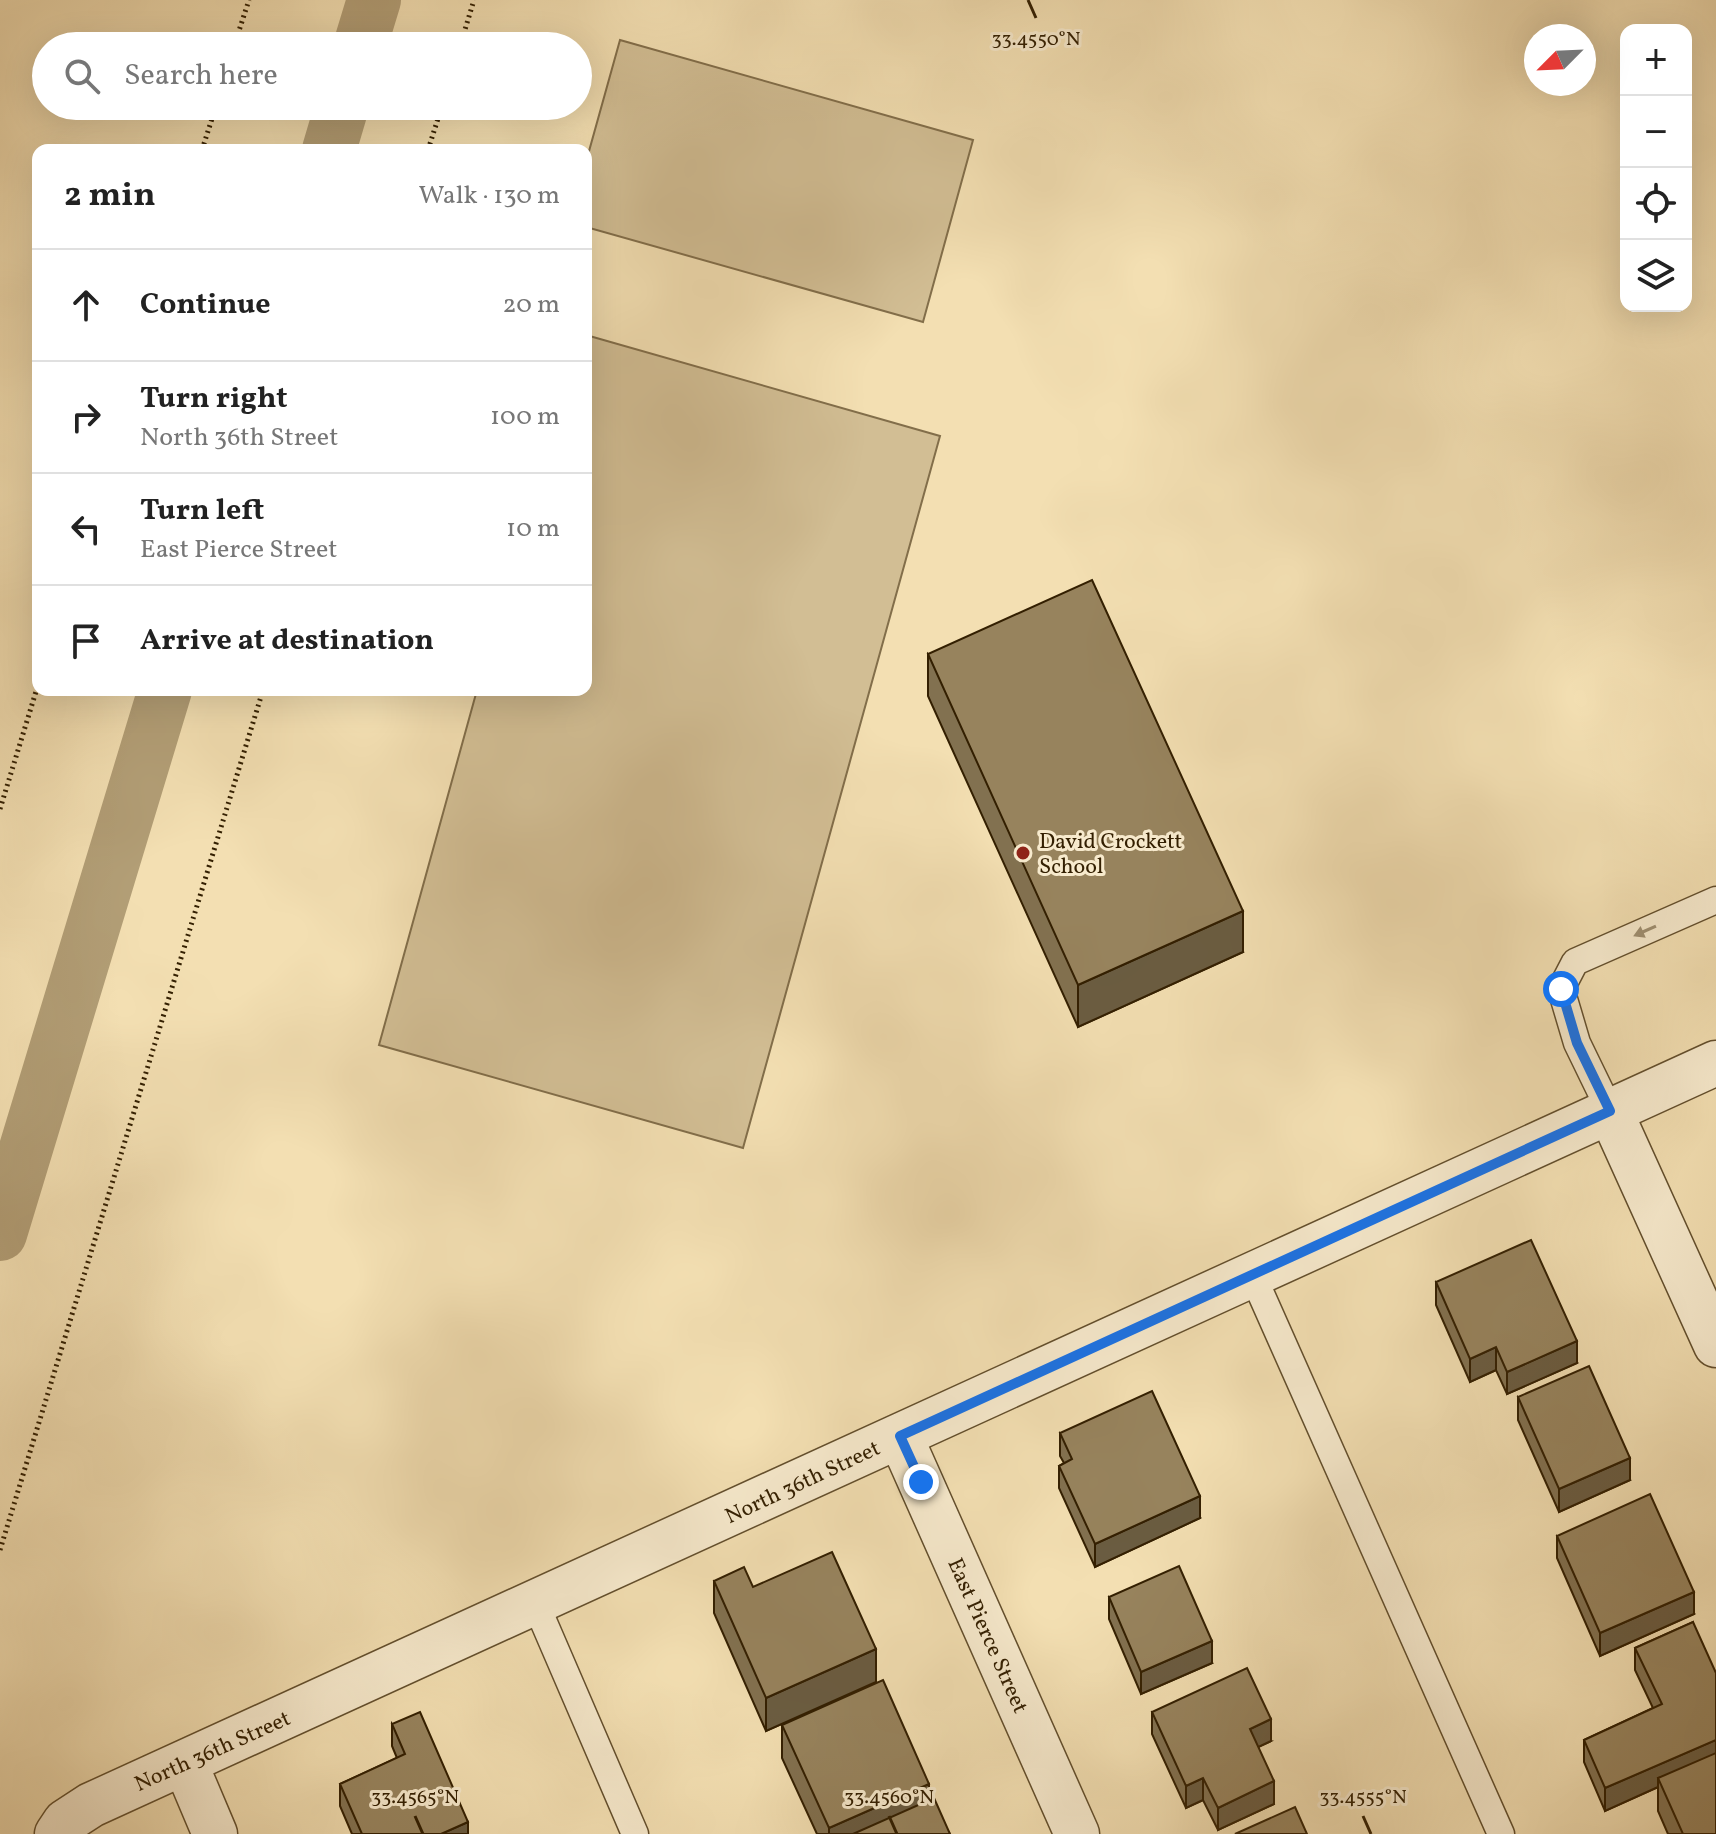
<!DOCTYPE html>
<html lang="en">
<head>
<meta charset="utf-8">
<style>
	body { margin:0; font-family:Vollkorn,serif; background:#f6f6f6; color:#222 }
	.controls { position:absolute; right:24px; top:24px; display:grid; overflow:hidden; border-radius:16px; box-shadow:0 8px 32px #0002 }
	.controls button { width:72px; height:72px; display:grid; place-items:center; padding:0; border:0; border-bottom:2px solid #e0e0e0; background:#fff; color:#222; font:40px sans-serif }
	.compass { position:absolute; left:1524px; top:24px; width:72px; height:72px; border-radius:50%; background:#fff; box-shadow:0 8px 32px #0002; rotate:246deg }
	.stop { position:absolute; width:24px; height:24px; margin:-18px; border:6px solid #1a73e8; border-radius:50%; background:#fff }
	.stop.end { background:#1a73e8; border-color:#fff; box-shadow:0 2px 8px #0008 }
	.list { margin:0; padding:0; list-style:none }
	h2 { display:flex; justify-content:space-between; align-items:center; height:104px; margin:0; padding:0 32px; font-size:34px }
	h2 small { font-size:26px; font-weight:400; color:#767676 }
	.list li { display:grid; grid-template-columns:52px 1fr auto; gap:24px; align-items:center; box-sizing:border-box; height:112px; padding:0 32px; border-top:2px solid #e0e0e0 }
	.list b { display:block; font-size:30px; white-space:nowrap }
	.list p { margin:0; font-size:26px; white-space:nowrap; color:#767676 }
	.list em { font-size:26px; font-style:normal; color:#767676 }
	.icon { flex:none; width:44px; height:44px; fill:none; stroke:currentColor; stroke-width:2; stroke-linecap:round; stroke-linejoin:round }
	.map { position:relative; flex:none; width:1716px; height:1834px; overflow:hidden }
	.search { position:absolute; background:#fff; box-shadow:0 8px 32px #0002; left:32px; top:32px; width:560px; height:88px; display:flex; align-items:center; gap:20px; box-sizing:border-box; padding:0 28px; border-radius:44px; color:#767676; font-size:30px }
	.panel { position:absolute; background:#fff; box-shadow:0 8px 32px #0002; left:32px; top:144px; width:560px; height:552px; border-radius:16px }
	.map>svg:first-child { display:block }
	.green { fill:#d2be94; stroke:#826e4a; stroke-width:2 }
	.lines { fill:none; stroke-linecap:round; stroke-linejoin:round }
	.canal { stroke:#b29e76; stroke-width:54 }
	.service-casing { stroke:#634f2d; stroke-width:29 }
	.minor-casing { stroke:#634f2d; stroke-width:47 }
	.path { stroke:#331f01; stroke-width:5; stroke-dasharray:2 4; stroke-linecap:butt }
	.service { stroke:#f7eacd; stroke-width:26 }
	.minor { stroke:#f7eacd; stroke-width:44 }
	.wall { fill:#827150; stroke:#331f01; stroke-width:2 }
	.shaded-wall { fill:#6a5c41; stroke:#331f01; stroke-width:2 }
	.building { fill:#97835d; stroke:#331f01; stroke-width:2 }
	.oneway { fill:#9f8f71 }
	.route { stroke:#1a73e8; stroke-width:10 }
	.ticks { fill:none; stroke:#331f01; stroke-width:3 }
	.poi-dot { fill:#8f2418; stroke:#f7eacd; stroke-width:3 }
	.labels { text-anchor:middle; stroke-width:6; stroke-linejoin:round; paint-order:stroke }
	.poi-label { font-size:22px; fill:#331f01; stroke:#f7eacd; text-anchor:start }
	.street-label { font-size:22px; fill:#331f01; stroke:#f7eacd }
	.ticks-label { font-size:20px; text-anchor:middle; fill:#331f01; stroke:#f7eacd; stroke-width:6; stroke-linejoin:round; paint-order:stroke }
</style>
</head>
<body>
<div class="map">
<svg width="1716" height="1834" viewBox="0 0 1716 1834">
	<rect width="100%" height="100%" fill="#f3dfb2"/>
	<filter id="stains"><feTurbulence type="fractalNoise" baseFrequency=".0025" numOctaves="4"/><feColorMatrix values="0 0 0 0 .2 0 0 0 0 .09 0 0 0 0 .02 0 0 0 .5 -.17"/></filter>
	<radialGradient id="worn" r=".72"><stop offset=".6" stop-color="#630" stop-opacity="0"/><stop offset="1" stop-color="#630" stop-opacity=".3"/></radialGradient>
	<!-- green -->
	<path class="green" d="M620,40L973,140L923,322L586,227V162Z
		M586,335L940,436L743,1148L379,1045L477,690H586Z"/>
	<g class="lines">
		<!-- canal -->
		<path class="canal" d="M360,46L374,0
			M329,150L342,106
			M0,1234L165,690"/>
		<defs>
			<path id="service" d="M1610,1111L1577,1043L1561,989L1575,962L1716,900
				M1253,1276L1501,1834
				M535,1602L635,1834"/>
			<path id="minor" d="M1610,1111L1716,1345
				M900,1436L1077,1834
				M185,1763L215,1834
				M57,1834L65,1822L91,1805L1716,1063"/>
		</defs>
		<!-- service casing -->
		<use href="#service" class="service-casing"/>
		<!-- minor casing -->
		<use href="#minor" class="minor-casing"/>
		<!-- path -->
		<path class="path" d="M234,46L249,0
			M460,46L474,0
			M202,150L216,106
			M428,150L442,106
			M0,809L38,685
			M0,1550L263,690"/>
		<!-- service -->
		<use href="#service" class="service"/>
		<!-- minor -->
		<use href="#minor" class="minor"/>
	</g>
	<!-- wall -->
	<path class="wall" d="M928,654L1243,952L1078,1027L928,696Z
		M1436,1282L1577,1363L1507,1394L1496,1370L1470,1382L1436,1305Z
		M1518,1397L1630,1480L1559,1512L1518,1420Z
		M1060,1433L1200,1518L1095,1567L1059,1488V1466L1064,1463L1060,1456Z
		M1557,1536L1694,1614L1600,1656L1557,1558Z
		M714,1581L753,1587L876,1682L766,1731L714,1613Z
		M1109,1597L1212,1663L1141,1694L1109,1619Z
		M1693,1622L1716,1834H1668L1658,1811V1787L1605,1811L1584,1762V1740L1653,1708L1635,1670V1648Z
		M1152,1712L1271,1741L1258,1747L1274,1804L1218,1830L1203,1800L1186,1808L1152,1734Z
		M392,1724L468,1834H352L340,1806V1784L397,1758L392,1746Z
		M782,1725L929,1800L950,1834H817L782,1758Z"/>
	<!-- shaded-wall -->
	<path class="shaded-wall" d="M1243,911V952L1078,1027V985Z
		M1577,1341V1363L1507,1394V1372Z
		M1496,1347V1370L1470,1382V1359Z
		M1630,1458V1480L1559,1512V1489Z
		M1200,1496V1518L1095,1567V1544Z
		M1694,1592V1614L1600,1656V1633Z
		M1212,1641V1663L1141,1694V1672Z
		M876,1649V1682L766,1731V1698Z
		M1271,1719V1741L1250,1751V1729Z
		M1716,1740V1762L1658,1778V1787L1605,1811V1788Z
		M1203,1778V1800L1186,1808V1786Z
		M1274,1781V1804L1218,1830V1808Z
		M929,1784V1816L889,1834H829V1828Z
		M468,1822V1834H441Z"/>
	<!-- building -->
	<path class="building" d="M1092,580L1243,911L1078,985L928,654Z
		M1531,1240L1577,1341L1507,1372L1496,1347L1470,1359L1436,1282Z
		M1589,1366L1630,1458L1559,1489L1518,1397Z
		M1152,1391L1200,1496L1095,1544L1059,1466L1072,1459L1060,1433Z
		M1650,1494L1694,1592L1600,1633L1557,1536Z
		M832,1552L876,1649L766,1698L714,1581L744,1567L753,1587Z
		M1179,1566L1212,1641L1141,1672L1109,1597Z
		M1693,1622L1716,1673V1740L1605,1788L1584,1740L1662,1704L1635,1648Z
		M1247,1668L1271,1719L1250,1729L1274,1781L1218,1808L1203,1778L1186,1786L1152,1712Z
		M883,1680L929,1784L829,1828L782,1725Z
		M420,1712L468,1822L441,1834H362L340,1784L405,1754L392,1724Z
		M1716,1753V1834H1683L1658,1778Z
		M934,1798L950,1834H853Z
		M1295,1807L1307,1834H1235Z"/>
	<!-- one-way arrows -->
	<defs><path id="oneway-solid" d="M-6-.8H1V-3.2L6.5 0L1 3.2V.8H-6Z" transform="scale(2)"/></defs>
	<use class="oneway" href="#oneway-solid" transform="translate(1645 931) rotate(156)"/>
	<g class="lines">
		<!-- route -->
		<path class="route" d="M921,1482L900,1436L1610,1111L1577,1043L1561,989"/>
	</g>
	<!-- ticks -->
	<path class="ticks" d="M1028,0L1036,18M415,1816L423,1834M889,1816L897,1834M1363,1816L1371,1834"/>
	<!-- markers -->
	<circle class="poi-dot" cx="1023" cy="853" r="8"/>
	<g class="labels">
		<!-- poi labels -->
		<g class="poi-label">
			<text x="1039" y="848">David Crockett<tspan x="1039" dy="25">School</tspan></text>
		</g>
		<!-- street labels -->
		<g class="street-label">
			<text transform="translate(802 1481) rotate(-25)" y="8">North 36th Street</text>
			<text transform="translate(989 1635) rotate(66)" y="8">East Pierce Street</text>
			<text transform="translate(212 1750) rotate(-24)" y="8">North 36th Street</text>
		</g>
	</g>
	<g class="ticks-label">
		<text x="1036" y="45">33.4550°N</text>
		<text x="415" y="1803">33.4565°N</text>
		<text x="889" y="1803">33.4560°N</text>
		<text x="1363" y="1803">33.4555°N</text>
	</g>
	<rect width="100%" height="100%" filter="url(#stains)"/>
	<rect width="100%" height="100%" fill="url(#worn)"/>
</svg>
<div class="controls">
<button>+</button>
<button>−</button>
<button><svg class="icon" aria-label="locate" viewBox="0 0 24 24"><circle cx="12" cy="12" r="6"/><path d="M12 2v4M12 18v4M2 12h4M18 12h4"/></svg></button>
<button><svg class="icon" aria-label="layers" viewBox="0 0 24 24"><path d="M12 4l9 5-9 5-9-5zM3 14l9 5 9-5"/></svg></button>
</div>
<svg class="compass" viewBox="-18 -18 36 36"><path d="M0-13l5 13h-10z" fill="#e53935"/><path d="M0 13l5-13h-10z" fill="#767676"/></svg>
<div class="stop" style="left:1561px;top:989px"></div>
<div class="stop end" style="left:921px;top:1482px"></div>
<div class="search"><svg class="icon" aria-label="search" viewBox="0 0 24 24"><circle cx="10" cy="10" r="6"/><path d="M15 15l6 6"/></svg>Search here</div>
<section class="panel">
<h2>2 min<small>Walk · 130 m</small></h2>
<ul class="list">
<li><svg class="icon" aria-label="ahead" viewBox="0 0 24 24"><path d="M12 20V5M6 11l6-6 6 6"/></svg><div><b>Continue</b></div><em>20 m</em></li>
<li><svg class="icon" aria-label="right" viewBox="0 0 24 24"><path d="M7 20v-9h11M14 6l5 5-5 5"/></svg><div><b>Turn right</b><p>North 36th Street</p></div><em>100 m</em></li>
<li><svg class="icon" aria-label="left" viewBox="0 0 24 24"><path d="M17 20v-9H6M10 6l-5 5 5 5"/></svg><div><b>Turn left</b><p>East Pierce Street</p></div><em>10 m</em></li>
<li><svg class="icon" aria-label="arrive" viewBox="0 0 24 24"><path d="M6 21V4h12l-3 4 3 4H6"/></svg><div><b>Arrive at destination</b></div></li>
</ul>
</section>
</div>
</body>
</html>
